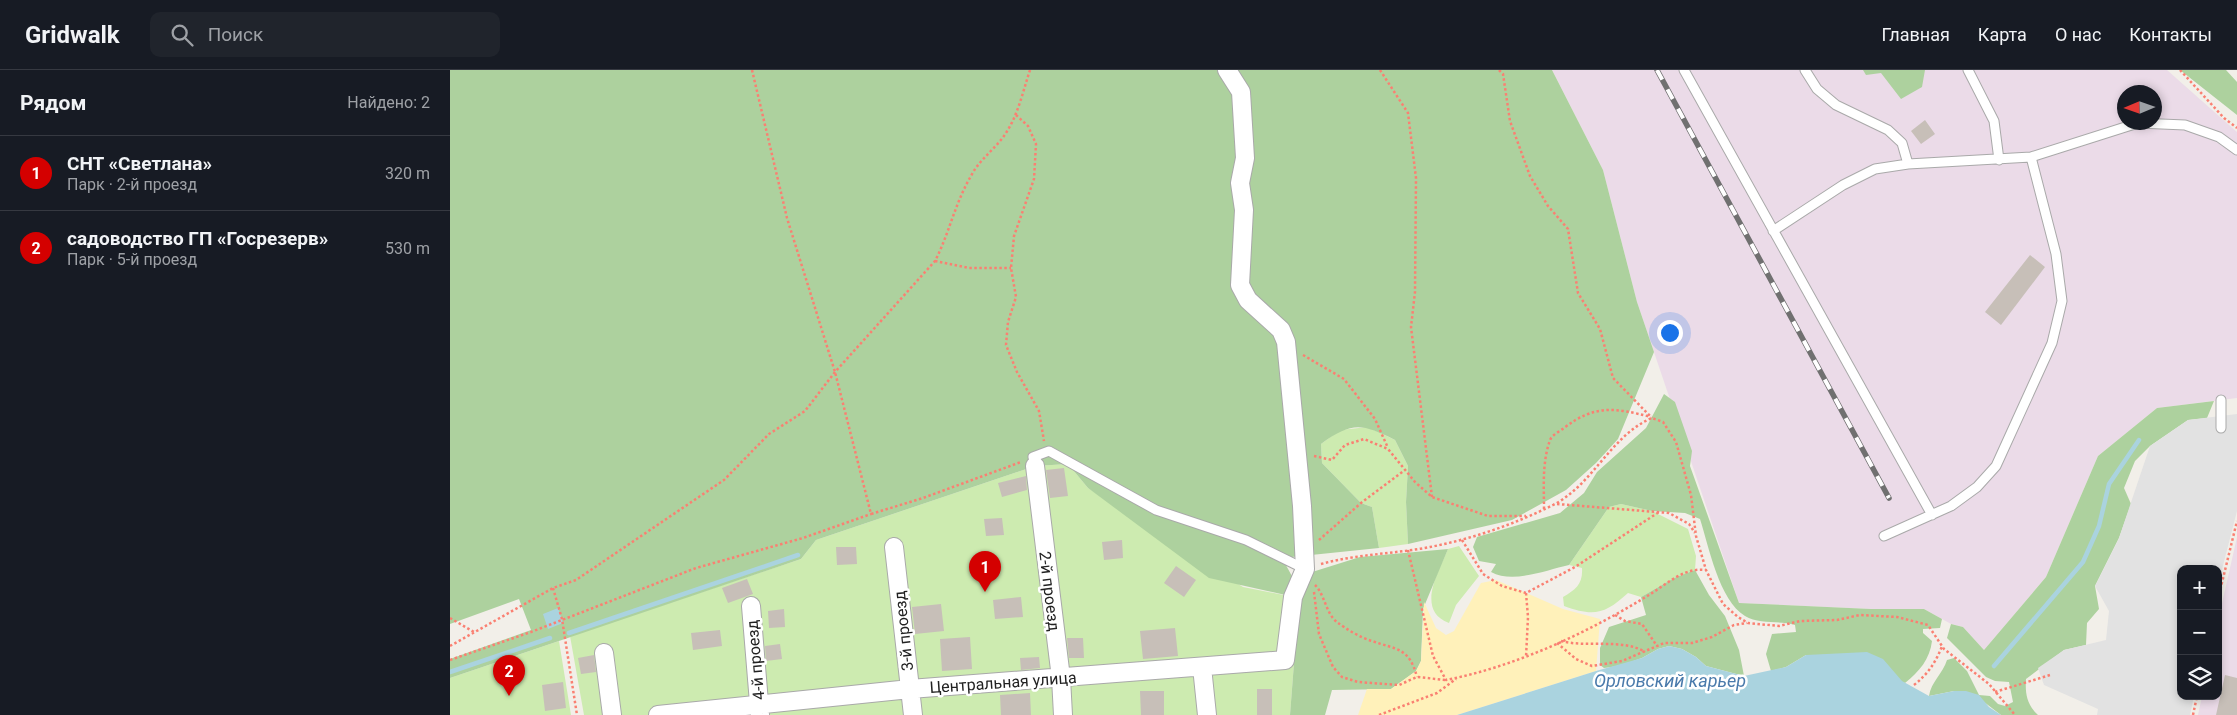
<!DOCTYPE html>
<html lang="ru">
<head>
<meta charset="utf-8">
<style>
	body { margin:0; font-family:Roboto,sans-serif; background:#20242c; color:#f1f3f6 }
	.controls { position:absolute; right:15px; bottom:15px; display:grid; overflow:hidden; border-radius:10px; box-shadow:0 2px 8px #0003 }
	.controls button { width:45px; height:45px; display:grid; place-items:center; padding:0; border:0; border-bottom:1px solid #363941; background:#171b24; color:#f1f3f6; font:25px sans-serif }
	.compass { position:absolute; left:1667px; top:15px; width:45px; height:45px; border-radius:50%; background:#171b24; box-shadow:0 2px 8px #0003; rotate:268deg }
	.you { position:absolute; left:1219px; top:262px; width:18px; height:18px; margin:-12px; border:4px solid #fff; border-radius:50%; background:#1a73e8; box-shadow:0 0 0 8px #1a73e833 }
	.badge { display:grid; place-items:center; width:32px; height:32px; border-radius:50%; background:#d40000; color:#fff; font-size:16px; font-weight:700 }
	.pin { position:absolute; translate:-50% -41px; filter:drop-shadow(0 1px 2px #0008) }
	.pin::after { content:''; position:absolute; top:26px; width:18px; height:15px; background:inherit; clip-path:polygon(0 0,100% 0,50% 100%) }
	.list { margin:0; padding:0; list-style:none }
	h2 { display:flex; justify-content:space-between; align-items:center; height:65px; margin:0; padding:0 20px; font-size:21px }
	h2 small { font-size:16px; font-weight:400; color:#9ea1a6 }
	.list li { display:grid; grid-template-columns:32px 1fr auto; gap:15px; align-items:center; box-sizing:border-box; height:75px; padding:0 20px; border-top:1px solid #363941 }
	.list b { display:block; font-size:19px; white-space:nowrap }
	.list p { margin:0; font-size:16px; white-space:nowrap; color:#9ea1a6 }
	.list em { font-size:16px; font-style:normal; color:#9ea1a6 }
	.icon { flex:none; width:28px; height:28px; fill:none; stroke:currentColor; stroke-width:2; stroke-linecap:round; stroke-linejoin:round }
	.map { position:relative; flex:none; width:1787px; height:645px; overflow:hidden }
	header { display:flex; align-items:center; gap:30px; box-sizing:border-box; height:70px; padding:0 25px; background:#171b24; border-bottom:1px solid #363941 }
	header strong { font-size:24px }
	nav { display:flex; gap:28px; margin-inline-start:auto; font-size:18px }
	.search { width:350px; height:45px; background:#20242c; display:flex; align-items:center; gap:12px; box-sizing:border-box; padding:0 18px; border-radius:10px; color:#9ea1a6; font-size:19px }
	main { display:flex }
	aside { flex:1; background:#171b24 }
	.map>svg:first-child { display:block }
	.industrial { fill:#ebdbe8; fill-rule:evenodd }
	.grass { fill:#cdebb0 }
	.forest { fill:#add19e }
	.sand { fill:#fff1ba }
	.parking { fill:#e2e2e2 }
	.water { fill:#aad3df }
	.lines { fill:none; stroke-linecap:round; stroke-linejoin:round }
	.stream { stroke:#aad3df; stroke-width:4.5 }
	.building { fill:#c7bfb8 }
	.lane-casing { stroke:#a9a9a9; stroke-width:11 }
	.street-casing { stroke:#a9a9a9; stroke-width:20 }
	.path { stroke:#fa8072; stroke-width:2.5; stroke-dasharray:2.5 2.5; stroke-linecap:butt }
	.lane { stroke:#fff; stroke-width:9 }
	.street { stroke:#fff; stroke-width:18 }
	.rail-casing { stroke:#707070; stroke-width:5.5 }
	.rail { stroke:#fff; stroke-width:4; stroke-dasharray:11; stroke-linecap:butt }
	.labels { text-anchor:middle; stroke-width:5; stroke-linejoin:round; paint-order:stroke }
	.street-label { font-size:16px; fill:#222; stroke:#fff }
	.water-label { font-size:18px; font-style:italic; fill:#4a7aab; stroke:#fff }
</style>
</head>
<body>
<header>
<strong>Gridwalk</strong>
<div class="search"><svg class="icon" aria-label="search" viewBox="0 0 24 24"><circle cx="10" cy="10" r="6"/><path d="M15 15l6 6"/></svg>Поиск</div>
<nav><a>Главная</a><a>Карта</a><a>О нас</a><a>Контакты</a></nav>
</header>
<main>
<aside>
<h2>Рядом<small>Найдено: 2</small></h2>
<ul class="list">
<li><span class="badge">1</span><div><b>СНТ «Светлана»</b><p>Парк · 2-й проезд</p></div><em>320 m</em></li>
<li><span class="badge">2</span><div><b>садоводство ГП «Госрезерв»</b><p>Парк · 5-й проезд</p></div><em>530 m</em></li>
</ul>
</aside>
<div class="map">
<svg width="1787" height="645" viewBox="0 0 1787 645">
	<rect width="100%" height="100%" fill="#f2efe9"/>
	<!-- industrial -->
	<path class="industrial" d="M1102,0H1717L1787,62V328L1707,338L1648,386L1596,507L1534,580L1513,557L1501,554L1474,539H1421L1289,533L1187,232L1153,100ZM1674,22H1704V52H1674Z
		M1787,467V645H1748L1752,626H1768V551Z"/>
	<!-- grass -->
	<path class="grass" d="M918,357L945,370L958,396L956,432L958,474L929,478L922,437L911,433L872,393L871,374L890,360Z
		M618,394L638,418L793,517L849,528L840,645H134L120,566L351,489L366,470L585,396Z
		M1171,434L1202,441L1238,459L1246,486L1245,500L1224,508L1191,527L1178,523C1155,544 1144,547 1114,536L1113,527C1126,519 1133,514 1132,498L1119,495L1159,437Z
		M1009,476L1029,506L1006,535L999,553C965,540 989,501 998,479Z
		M109,571L121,645H0V608Z"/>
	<!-- forest -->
	<path class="forest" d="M0,0H1102L1153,100L1187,232L1204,282L1168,369L1146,393L1116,420L1062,450L958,474L956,432L958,396L945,370C912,354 903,351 871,374L872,393L911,433L922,437L929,478L832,488L843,508L910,487L998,479L973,539L971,591L966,601L941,619L882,620L875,645H840L849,528L759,508L638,418L618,394L585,396L366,470L351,489L0,608V589L81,560L69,529L0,554Z
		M1413,0H1475L1472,17L1451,29L1431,3L1416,5Z
		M1730,0H1776L1787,12V45Z
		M1214,324L1225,332L1242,381L1240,396L1289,533L1421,539H1474L1492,549L1490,558L1473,559V563L1482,571C1480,589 1469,602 1455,613L1356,585L1336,597L1321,601L1316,584L1322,564L1346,562L1345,555C1330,550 1309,555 1295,546C1269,530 1259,477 1250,449L1235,443L1202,441L1171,434L1159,437L1119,495C1096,500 1063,514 1041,502L1046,494L1029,491L1023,477L1027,467L1110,443L1134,423L1147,402L1196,358Z
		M1764,331L1757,348L1738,350L1700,376L1685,391L1674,418L1681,434L1669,468L1645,516L1649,539L1637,553L1636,575L1614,580L1576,609C1575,624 1577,635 1588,645H1551L1534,632L1504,621L1479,626C1481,612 1493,603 1497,590L1504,588L1517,601L1529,625L1540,626L1548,634L1555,636L1563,632L1559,612L1545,611L1536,607L1497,568L1501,554L1513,557L1534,580L1596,507L1648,386L1707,338Z
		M1245,500L1259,525L1275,546L1289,580L1294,606L1256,596L1246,587L1232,579L1219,576L1208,579L1192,588L1169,596L1154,598L1150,595V578L1159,557L1196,545L1191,527L1224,508Z"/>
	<!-- sand -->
	<path class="sand" d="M1046,510L1113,539L1150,549L1146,601L1007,645H908L917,619H941L966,601L971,591L974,532L986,558L996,565L1004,561L1031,513Z"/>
	<!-- parking -->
	<path class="parking" d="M1787,344V441L1768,515V499H1731V626H1744L1740,645H1647L1648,639L1594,615L1588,598L1614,580L1656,570L1659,541L1645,516L1669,468L1700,376L1738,350Z"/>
	<!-- water -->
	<path class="water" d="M108,538L113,553L98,559L93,544Z
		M1219,576L1232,579L1246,587L1256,596L1294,606L1336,597L1356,585L1417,582L1433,589L1452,611L1479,626L1504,621H1516L1529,625L1539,637L1551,645H1007L1146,601L1192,588L1208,579Z"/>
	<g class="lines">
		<!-- stream -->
		<path class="stream" d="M119,563L348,485
			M1544,596L1633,492L1649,456L1659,414L1689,370
			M0,602L100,568"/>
	</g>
	<!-- building -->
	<path class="building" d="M1475,50L1485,64L1471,74L1461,61Z
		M1580,185L1595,197L1551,255L1535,242Z
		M614,398L618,426L600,428L596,400Z
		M576,406L577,420L552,427L548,413Z
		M552,448L554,465L536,466L534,449Z
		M672,470L673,488L654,490L652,472Z
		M386,477H406L407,494L387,495Z
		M726,496L746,510L734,527L714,513Z
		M297,509L303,524L278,533L272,518Z
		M571,527L573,547L545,549L543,530Z
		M491,534L494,561L465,564L462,537Z
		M334,539L335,557L319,558L318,541Z
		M725,558L728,586L693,589L690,561Z
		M270,560L272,576L243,580L241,563Z
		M520,567L522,599L492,601L490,569Z
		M617,568H633L634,588H619Z
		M330,574L332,589L316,591L315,576Z
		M144,585L146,602L131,604L128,588Z
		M589,587L590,598L571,600L570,588Z
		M1775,605L1787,608V645H1766Z
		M113,612L116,638L95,641L92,615Z
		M807,619H822V645H807Z
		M690,621H714V645H691Z
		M580,623L581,645H551L550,625Z"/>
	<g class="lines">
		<defs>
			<path id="lane" d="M1234,0L1482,445
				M1355,0L1367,19L1386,35L1438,60L1452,73L1458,94
				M1518,0L1544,51L1549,90
				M1323,161L1393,115L1425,99L1458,94L1581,87L1688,53L1735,55L1769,67L1787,80
				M1771,330V358
				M585,396L583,387L599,381L706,440L796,470L855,499
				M1434,466L1501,436L1527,417L1546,396L1602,273L1612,231L1606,184L1581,87"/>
			<path id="street" d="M585,396L611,608L613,645
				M444,477L463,645
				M301,536L310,645
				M154,583L162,645
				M752,597L757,645
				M208,645L460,619L835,590L843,527L855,499L852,436L836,272L831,260L798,230L790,215L794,140L790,113L795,88L791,22L777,0"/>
		</defs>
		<!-- lane casing -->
		<use href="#lane" class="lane-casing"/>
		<!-- street casing -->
		<use href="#street" class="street-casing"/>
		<!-- path -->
		<path class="path" d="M302,0L337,148L385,302L421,444L473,428L571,392
			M930,0L958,43L966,108L965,222L961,257L982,427
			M1049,0L1053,4L1060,51L1080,106L1098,136L1118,159L1128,223L1150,259L1163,308L1202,348
			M1730,0L1774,48L1787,58
			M566,45L578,56L586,74L584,109L564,166L561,198L566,227L558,252L556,275L567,302L589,341L594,371
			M485,191L519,198H561
			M853,285L894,309L925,349L938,378
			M864,386L882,390L895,375L914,369L938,379L965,412L982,427L1038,446H1076
			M1107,434L1219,443L1239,454L1245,463
			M1094,439C1094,416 1092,393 1100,370C1102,365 1110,361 1114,358C1145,334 1166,338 1201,347
			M869,470L911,433L955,400
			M1012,470L1033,504L1052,516L1076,523L1125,497L1209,442
			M958,480L983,586L996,610C1067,596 1137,563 1199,525C1217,514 1234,497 1256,500
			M871,494C907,484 944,484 980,477C1022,469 1065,454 1103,435C1143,415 1161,365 1202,348L1213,352L1226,372L1241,425L1246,466L1256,500L1273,534L1288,547L1298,553L1329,556L1350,551L1387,550L1410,545L1447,547L1478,555L1494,579L1539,614L1565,645
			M865,515C875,525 876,544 887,552C896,559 911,568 922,571C947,580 959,577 967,607
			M103,518L112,549L127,645
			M864,522L869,564L883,597L892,607L908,612L949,615L967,607L996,610
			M1076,523L1078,547L1076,587
			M1768,529L1787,451
			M1165,545L1175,551L1192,554L1207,576
			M0,548L24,562
			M1111,571C1137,578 1173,568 1195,582
			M1107,573L1126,589L1142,596L1172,591L1214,573H1242L1262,567L1284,555L1297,553
			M0,576L103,518L126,510L274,410L319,364L355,341L385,302L485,191C499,164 505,133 521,106C528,92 540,83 550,71C567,51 572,24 580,0
			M0,590L81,562L246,498L353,468L421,444
			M1464,615C1478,604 1486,592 1492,576
			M1545,622L1600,605
			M929,645L987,623L1006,609
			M1743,645L1747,626"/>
		<!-- lane -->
		<use href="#lane" class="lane"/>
		<!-- street -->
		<use href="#street" class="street"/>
		<defs>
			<path id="rail" d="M1207,0L1439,428"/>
		</defs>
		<!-- rail casing -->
		<use href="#rail" class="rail-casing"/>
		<!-- rail -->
		<use href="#rail" class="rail"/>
	</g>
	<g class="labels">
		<!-- street labels -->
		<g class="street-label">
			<text transform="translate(600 521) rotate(83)" y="6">2-й проезд</text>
			<text transform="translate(453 561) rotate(-96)" y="6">3-й проезд</text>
			<text transform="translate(305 590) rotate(-95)" y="6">4-й проезд</text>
			<text transform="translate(553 612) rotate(-4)" y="6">Центральная улица</text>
		</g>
		<!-- water labels -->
		<g class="water-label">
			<text x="1220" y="617">Орловский карьер</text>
		</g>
	</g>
</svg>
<div class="controls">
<button>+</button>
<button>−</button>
<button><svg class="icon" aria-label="layers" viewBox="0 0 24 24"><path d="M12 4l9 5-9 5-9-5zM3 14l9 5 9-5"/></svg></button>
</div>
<svg class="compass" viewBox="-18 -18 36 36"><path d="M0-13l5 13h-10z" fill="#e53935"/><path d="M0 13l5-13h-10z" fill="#9ea1a6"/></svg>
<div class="you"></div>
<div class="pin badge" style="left:535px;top:522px">1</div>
<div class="pin badge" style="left:59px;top:626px">2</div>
</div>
</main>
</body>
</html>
